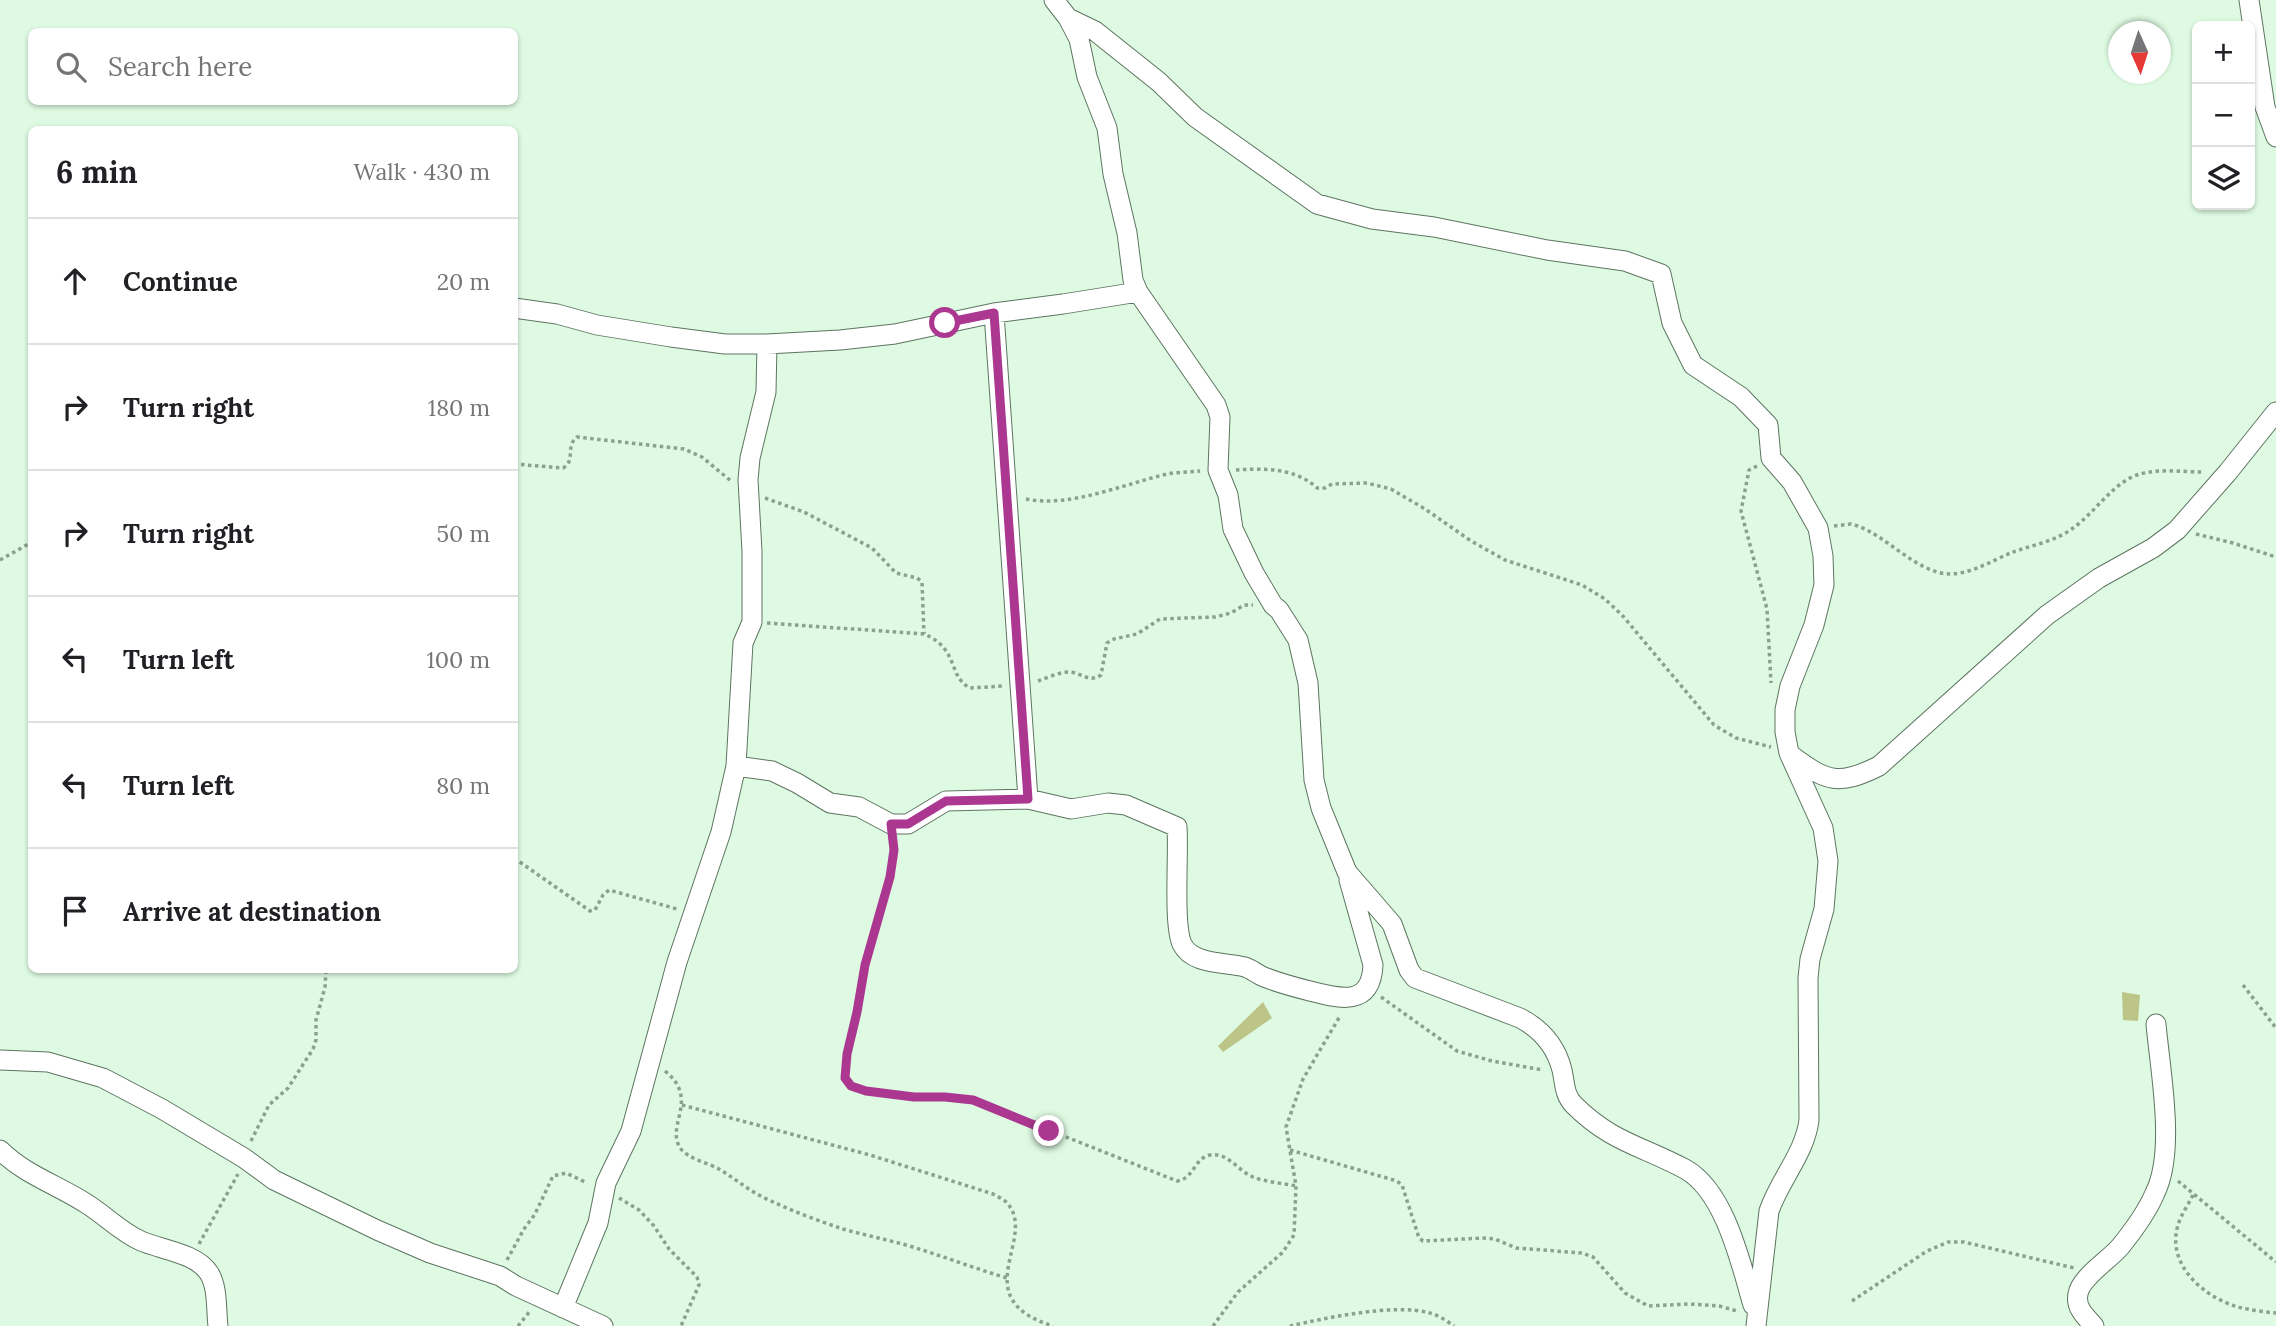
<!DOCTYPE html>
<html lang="en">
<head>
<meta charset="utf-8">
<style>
	body { margin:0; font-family:Lora,serif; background:#f6f6f6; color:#202124 }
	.controls { position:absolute; right:21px; top:21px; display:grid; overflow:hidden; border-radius:10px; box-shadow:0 2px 5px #0004 }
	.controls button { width:63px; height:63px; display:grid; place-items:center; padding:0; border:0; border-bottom:2px solid #e0e0e0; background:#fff; color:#202124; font:35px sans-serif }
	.compass { position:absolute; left:2108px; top:21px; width:63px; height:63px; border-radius:50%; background:#fff; box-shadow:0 2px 5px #0004; rotate:177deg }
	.stop { position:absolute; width:21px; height:21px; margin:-16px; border:5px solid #ab3790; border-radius:50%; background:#fff }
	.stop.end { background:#ab3790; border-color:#fff; box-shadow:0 2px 7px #0008 }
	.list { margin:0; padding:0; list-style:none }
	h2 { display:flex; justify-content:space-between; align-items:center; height:91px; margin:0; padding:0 28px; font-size:30px }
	h2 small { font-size:23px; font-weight:400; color:#757577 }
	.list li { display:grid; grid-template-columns:46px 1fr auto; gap:21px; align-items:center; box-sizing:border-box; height:126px; padding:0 28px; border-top:2px solid #e0e0e0 }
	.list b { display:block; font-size:26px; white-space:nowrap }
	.list em { font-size:23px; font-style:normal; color:#757577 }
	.icon { flex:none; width:38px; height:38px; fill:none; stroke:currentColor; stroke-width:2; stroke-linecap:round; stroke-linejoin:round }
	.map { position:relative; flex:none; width:2276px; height:1326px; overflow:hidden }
	.search { position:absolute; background:#fff; box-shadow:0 2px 5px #0004; left:28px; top:28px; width:490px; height:77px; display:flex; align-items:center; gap:18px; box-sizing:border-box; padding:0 24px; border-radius:10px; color:#757577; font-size:26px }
	.panel { position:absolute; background:#fff; box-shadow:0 2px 5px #0004; left:28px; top:126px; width:490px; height:847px; border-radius:10px }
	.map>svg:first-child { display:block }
	.building { fill:#bcc587 }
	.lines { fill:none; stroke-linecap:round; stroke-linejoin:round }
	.minor-casing { stroke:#5d7560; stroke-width:21 }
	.path { stroke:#8ba08e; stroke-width:3.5; stroke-dasharray:3.5 3.5; stroke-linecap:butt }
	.minor { stroke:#fff; stroke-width:19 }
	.route { stroke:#ab3790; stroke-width:9 }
</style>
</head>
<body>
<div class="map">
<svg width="2276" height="1326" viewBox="0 0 2276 1326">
	<rect width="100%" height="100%" fill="#defae2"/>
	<!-- building -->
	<path class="building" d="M2122,992L2140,995L2138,1021L2123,1020Z
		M1263,1002L1272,1018L1223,1052L1218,1046Z"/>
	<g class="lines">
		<defs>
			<path id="minor" d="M1054,0L1068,18L1079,39L1087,77L1107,128L1113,174L1127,233L1133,280L1138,292L1216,405L1220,417L1218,470L1228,495L1233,529L1254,573L1273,605L1279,610L1298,640L1308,683L1314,780L1321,808L1347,872L1392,924L1409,970L1415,978L1520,1018C1541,1029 1556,1046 1562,1070C1565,1083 1564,1095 1574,1105C1611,1142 1642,1146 1685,1169C1725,1191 1741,1264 1753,1305
				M2249,0L2265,107L2276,137
				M1068,18L1095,31L1159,82L1195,117L1317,204L1372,219L1434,227L1547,250L1625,261L1661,274L1672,323L1693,365L1741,397L1768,425L1771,458L1792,482L1818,528L1823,556L1824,585L1814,625L1790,686L1785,710V732L1789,753L1823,828L1828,861L1824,909L1810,959L1808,978L1809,1120C1805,1153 1780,1179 1769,1211L1756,1326
				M514,308L557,314L597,325L671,337L725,344H767L840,340L895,334L994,313L1063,304L1138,292
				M994,313L1028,799
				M1792,756C1827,782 1839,786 1879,766L2047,615L2099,578L2153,548L2177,530L2228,472L2276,412
				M736,766L772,771L797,783L830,803L859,807L891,824H908L946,801L1028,799L1071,809L1108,803L1126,805L1177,827C1179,853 1173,924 1182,944C1192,965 1226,962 1245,967C1251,969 1257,974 1264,977C1279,983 1294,987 1310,991C1340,999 1371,1007 1373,965L1349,880
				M0,1060L48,1062L103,1078L162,1109L244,1158L274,1180L377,1230L430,1253L500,1276L516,1286L603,1326
				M0,1150C25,1175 58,1185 87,1204C106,1216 121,1232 141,1241C162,1250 196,1253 209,1273C218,1287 216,1310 218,1326
				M563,1308L598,1223L606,1183L631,1131L677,962L721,832L736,766L743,643L752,622V551L748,480L750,458L766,392L767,344
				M2094,1326C2086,1317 2075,1308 2078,1294C2080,1278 2109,1260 2120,1247C2133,1231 2147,1212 2155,1193C2176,1151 2160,1070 2156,1024"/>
		</defs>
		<!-- minor casing -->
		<use href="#minor" class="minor-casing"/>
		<!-- path -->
		<path class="path" d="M514,464L563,468C576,461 565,446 577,437L684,449L702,457L731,481
			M1757,466L1749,470L1741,511L1767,609L1771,683
			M1236,470C1264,468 1296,468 1317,488H1325L1332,484L1367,483L1391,489L1425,509L1471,541L1505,560L1582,585L1605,599L1622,615L1714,725L1736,738L1771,747
			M765,498L804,512L872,548L896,573L917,578L922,582L924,634
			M1026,499C1070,508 1124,484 1167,474C1178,472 1189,472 1200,471
			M1834,526L1851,524L1858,526C1886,537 1908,563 1937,572C1963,580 1990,561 2013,552C2033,545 2056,541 2073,528C2093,514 2108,490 2130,478C2151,467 2180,472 2204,472
			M2196,534L2233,543L2276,557
			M0,560L32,542
			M767,623L924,634C960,649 947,676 970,688L1003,686
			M1038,681C1047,678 1057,673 1067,672C1081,671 1088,684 1101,675L1107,643L1114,639L1137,634L1160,619L1215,617L1231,613L1244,605H1253
			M893,840C896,877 878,910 870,945C863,969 861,994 856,1019C851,1040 837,1067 851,1086L884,1094L973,1100L1177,1181C1194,1179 1194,1158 1210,1155C1228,1152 1238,1171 1253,1177C1265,1182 1282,1183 1296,1186
			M514,858L590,911L595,910L603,895L609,890L677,909
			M2243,985L2276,1028
			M1381,997L1457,1051L1492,1061L1543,1070
			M665,1071C701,1100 664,1126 681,1149C689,1159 708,1163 719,1169C736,1179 750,1192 769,1200C792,1211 819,1221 843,1229C864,1235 885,1239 906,1245C940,1255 973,1268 1007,1278
			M682,1105L870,1155L993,1194C998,1197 1004,1199 1007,1203C1039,1238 963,1298 1053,1326
			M251,1141L269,1105L288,1088L313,1049L316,1040V1020L325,987L326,970
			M1290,1150L1397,1181L1402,1185L1419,1238L1423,1241L1483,1238L1495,1239L1516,1248L1582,1253L1593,1257L1625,1293L1648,1306L1689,1304L1719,1306L1737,1311
			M2178,1181L2276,1262
			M2193,1195C2188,1205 2181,1215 2178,1225C2166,1264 2203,1297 2238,1307C2250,1310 2264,1312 2276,1313
			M619,1198L639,1210L654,1226L669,1249L697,1277L699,1285L681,1326
			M199,1244L238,1174
			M507,1260L524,1229L535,1214L553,1176L566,1173L587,1183
			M1852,1301L1927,1251L1948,1242H1964L2074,1268
			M518,1326L530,1311
			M1213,1326L1238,1292L1283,1252L1294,1235L1296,1186L1286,1127L1303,1079L1340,1016
			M1290,1326C1326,1318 1394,1303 1430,1313C1438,1315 1447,1321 1454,1326"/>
		<!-- minor -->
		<use href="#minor" class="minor"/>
	</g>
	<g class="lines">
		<!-- route -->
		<path class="route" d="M945,323L994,313L1028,799L946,801L908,824H891L894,850L890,877L865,965L857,1012L847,1054L845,1078L851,1086L866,1091L914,1097H945L973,1100L1049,1131"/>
	</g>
</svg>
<div class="controls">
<button>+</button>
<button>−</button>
<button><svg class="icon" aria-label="layers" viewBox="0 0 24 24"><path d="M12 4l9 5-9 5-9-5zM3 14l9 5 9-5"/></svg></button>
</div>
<svg class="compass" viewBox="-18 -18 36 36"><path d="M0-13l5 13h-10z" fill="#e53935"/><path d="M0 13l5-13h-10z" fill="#757577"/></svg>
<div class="stop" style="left:945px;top:323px"></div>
<div class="stop end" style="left:1049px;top:1131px"></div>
<div class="search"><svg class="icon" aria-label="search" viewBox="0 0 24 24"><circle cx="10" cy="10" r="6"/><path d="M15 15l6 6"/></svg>Search here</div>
<section class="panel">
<h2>6 min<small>Walk · 430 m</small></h2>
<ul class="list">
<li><svg class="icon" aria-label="ahead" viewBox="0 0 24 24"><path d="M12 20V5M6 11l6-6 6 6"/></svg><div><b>Continue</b></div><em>20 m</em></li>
<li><svg class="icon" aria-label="right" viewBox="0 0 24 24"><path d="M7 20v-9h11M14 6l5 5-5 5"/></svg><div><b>Turn right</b></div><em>180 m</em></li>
<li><svg class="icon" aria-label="right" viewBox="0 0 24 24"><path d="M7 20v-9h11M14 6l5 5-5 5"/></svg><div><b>Turn right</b></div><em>50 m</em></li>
<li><svg class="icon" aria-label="left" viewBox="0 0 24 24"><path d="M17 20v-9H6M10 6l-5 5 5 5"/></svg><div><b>Turn left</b></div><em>100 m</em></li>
<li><svg class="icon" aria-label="left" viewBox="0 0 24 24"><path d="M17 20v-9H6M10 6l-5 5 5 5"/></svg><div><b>Turn left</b></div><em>80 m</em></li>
<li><svg class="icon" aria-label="arrive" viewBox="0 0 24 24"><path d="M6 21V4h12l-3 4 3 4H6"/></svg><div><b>Arrive at destination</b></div></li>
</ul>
</section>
</div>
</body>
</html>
